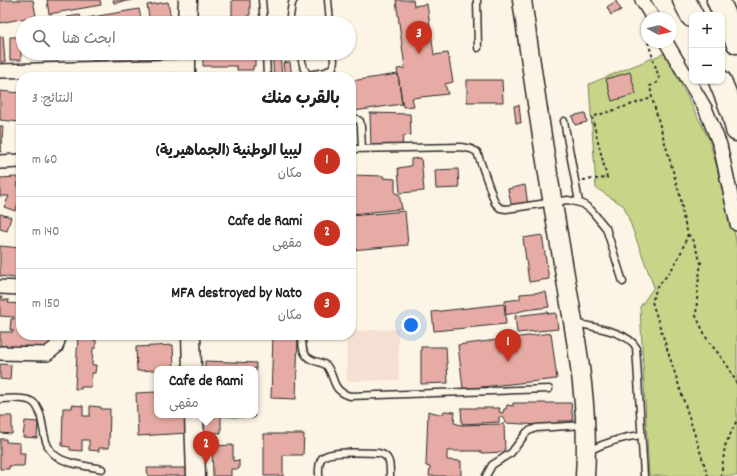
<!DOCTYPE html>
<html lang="ar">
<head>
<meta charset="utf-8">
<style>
	body { margin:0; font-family:Dekko,"Playpen Sans Arabic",sans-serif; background:#f6f6f6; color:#202124; direction:rtl }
	.controls { position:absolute; right:12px; top:12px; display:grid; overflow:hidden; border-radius:8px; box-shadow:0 1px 3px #0004 }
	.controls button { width:36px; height:36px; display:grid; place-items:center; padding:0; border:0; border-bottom:1px solid #e0e0e0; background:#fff; color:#202124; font:20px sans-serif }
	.compass { position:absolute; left:641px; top:12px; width:36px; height:36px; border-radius:50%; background:#fff; box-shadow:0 1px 3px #0004; rotate:98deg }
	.you { position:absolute; left:411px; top:325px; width:14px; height:14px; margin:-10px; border:3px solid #fff; border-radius:50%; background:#1a73e8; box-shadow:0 0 0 6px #1a73e833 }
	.badge { display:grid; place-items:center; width:26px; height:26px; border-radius:50%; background:#c8321e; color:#fff; font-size:13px; font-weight:700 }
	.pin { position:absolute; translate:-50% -33px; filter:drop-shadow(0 1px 2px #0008) }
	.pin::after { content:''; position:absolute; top:21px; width:14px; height:12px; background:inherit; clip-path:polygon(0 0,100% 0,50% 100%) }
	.popup { position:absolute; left:154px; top:366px; width:104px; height:52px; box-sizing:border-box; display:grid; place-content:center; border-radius:8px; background:#fff; filter:drop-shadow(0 1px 3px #0005); font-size:13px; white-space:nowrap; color:#757577 }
	.popup b { font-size:15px; color:#202124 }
	.popup::after { content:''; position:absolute; left:50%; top:100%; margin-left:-8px; border:8px solid transparent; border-top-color:#fff }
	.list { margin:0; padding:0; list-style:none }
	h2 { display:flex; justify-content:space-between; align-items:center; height:52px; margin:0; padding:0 16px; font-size:17px }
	h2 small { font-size:13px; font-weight:400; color:#757577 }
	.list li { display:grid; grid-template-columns:26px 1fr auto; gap:12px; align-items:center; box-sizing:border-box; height:72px; padding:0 16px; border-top:1px solid #e0e0e0 }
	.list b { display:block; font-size:15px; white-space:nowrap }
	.list p { margin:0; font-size:13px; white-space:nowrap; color:#757577 }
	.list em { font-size:13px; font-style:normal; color:#757577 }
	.icon { flex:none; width:22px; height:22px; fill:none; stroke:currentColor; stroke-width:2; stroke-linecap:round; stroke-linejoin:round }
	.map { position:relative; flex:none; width:737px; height:476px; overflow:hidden; direction:ltr }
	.search { position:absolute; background:#fff; box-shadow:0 1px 3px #0004; left:16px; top:16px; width:340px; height:44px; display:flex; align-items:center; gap:10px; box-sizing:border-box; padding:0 14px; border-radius:22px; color:#757577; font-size:15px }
	.panel { position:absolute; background:#fff; box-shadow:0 1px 3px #0004; left:16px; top:72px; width:340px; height:268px; border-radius:16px; direction:rtl }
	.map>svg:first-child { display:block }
	.built { fill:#f5dfd2 }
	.green { fill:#c8d589; stroke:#7a805a }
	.building { fill:#e6aba4; stroke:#2b2b2b }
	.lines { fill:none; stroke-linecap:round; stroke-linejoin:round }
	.lane-casing { stroke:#2b2b2b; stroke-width:9 }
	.street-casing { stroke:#2b2b2b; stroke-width:16 }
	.secondary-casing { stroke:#2b2b2b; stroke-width:21 }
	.highway-casing { stroke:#2b2b2b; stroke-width:25 }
	.path { stroke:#2b2b2b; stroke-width:2; stroke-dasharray:3 3; stroke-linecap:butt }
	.lane { stroke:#fcf5e5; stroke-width:6 }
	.street { stroke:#fcf5e5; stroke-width:13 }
	.secondary { stroke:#fcf5e5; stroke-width:18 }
	.highway { stroke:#fcf5e5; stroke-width:22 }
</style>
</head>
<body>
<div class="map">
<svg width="737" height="476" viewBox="0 0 737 476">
	<rect width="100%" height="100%" fill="#fcf5e5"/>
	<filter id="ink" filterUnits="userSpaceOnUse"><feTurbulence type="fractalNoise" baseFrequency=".025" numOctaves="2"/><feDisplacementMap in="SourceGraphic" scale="8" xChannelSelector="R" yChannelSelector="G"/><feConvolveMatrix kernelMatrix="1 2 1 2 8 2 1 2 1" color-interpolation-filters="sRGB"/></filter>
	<g filter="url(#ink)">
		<!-- built -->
		<path class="built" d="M398,329L399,380L347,381L346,335H351V331Z"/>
		<!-- green -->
		<path class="green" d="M665,53L709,139L734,229L737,249V476H649L640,307L654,287L624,206L596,188L589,84Z"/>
		<!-- building -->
		<path class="building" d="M3,0H33L36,16L0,23V1Z
			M47,0H100L101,5L49,14Z
			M113,0H133L114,3Z
			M232,0H250V15H248L249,22L225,23L226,18H230V16H232Z
			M396,0H413L414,6L427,4L434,55L448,53L453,82L445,84L448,94L412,98L414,106L403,107L397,69L405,68Z
			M616,1L621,10L611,15L607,7Z
			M168,2L171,19L150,23L147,5Z
			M139,9L142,23H88L87,18Z
			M80,15L82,23H68L67,17Z
			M3,36L5,62H0V37Z
			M10,37H21V60H10Z
			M94,53H174V58H140V66L94,65Z
			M203,53H255V66H253V70H237V66H203Z
			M272,53H280L282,77H274Z
			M290,62L292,77H285L283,63Z
			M630,72L636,94L612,101L606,79Z
			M398,74L402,104L354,111L351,81Z
			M467,80H502L503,102H467Z
			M0,91L21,93L20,122L0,120Z
			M519,105L521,123H516L514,106Z
			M370,113L410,114L411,135L403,136L402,147H371Z
			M585,113L587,122L575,125L572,116Z
			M0,126H3L1,152H0Z
			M421,158L424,191L400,193L398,168L411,166V159Z
			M458,169L459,188L436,189L435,170Z
			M351,175L385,176L383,178L395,179V193L399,194L402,209L351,214Z
			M17,177L18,189L21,190V197L15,211L4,207L9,196H0V178Z
			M525,185L528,205L512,208L508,189Z
			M405,211L408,245L352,250L354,274L351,275V216Z
			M0,214L11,217L7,231L0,229Z
			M542,235L549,279L529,282L523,238Z
			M0,246L21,248V279L0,276Z
			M546,292L549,307L525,310L506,315L505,301L520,299V294Z
			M0,297H2V300H9L8,303L21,304V335H54L53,342H50V350H21L22,347L6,346V349H0V332H13V330H10L11,319H14V317L0,316Z
			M504,304L506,324L434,331L432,312Z
			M548,312V314L556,313L558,329L517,333L515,316Z
			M551,333L557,379L463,389L458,345Z
			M78,335H93V340H96V348H93L92,365H96L95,373H92L91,387H81V389H75Z
			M273,335H298L296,399L271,398Z
			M173,345L174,369H157V370L137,371L136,347Z
			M421,347H446L448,383L421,384Z
			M205,361L256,363L255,402V369H205Z
			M0,364L11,365L10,380L0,379Z
			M157,392V415H187L188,433L138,436L136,393Z
			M513,403H571L573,421H558L557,426L506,423L504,418L499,417V422L462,424L461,408H500L499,412L503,413L504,409H506L507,405L513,406Z
			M72,405L83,406V416H90V406L101,407V409H110L109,448H99V451L89,450V440H82V451L70,450V447L62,446L63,408H72Z
			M428,411L439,414H443L444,411L455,412L454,423L461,425L504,424L505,452L483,453L479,451H447V460L461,461V476H429L430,467L426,466Z
			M203,415H255L254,418L221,416V433L202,432Z
			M0,416H12V434L0,433Z
			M25,421L38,422L37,438L23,437Z
			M264,434H304L303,455H283V476H264Z
			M0,439H6V442L20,443V453H25L24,466H9V469H0Z
			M233,445V461L239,460V469H231V476H213L212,446Z
			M147,468H192V476H148Z"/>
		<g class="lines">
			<defs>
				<path id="lane" d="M262,0L264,23
					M328,0L330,23
					M477,0L478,48
					M289,23L292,3L294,0
					M266,53L267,77
					M300,53L304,69L308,75L326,72L333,67L334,60L333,53
					M351,118H355L360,121L361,127L362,149
					M564,121L579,202
					M351,149L461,147L471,149L477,152L495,203L500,208L506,209L568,200L583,204L591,210L606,228L623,282
					M575,323C592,327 627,331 636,347L644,476
					M302,335C302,347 302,357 315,361C319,362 323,363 327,366C336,379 331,390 350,396L549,389
					M0,399C9,399 22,397 31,401C47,409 38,442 55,455C65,464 88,466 102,469
					M588,451C605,443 622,437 641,435
					M319,476C319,470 318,463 322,458C329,450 367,453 378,453C391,455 390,466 390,476
					M486,476L492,465L511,453L527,432L536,428L584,425"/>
				<path id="street" d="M642,0L653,18
					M666,42L705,108L720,145L737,224
					M0,71L186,66
					M0,162L21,161
					M0,287L21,288
					M0,353L47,354L56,347L60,335"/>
				<path id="secondary" d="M522,0C534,86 547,172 562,257C574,329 590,403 585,476
					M187,23L188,0
					M186,77V53
					M191,335L192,369
					M194,415L196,476"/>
				<path id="highway" d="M684,0L692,16
					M718,0L737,42
					M720,81L733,113L737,130"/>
			</defs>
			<!-- lane casing -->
			<use href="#lane" class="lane-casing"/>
			<!-- street casing -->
			<use href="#street" class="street-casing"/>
			<!-- secondary casing -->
			<use href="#secondary" class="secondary-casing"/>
			<!-- highway casing -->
			<use href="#highway" class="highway-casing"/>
			<!-- path -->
			<path class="path" d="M648,42L659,78L658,82L650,86L652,98L681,199L683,217L688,234L693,241L701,263L698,285L696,316L708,341L718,353L729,368L737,384
				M583,180L607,178L592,117L652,98
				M688,234L680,255L670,272L657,287L652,302L708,476
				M721,476L725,446L737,420"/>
			<!-- lane -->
			<use href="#lane" class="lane"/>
			<!-- street -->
			<use href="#street" class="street"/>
			<!-- secondary -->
			<use href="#secondary" class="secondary"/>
			<!-- highway -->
			<use href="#highway" class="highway"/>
		</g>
	</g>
</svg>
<div class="controls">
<button>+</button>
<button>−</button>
</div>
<svg class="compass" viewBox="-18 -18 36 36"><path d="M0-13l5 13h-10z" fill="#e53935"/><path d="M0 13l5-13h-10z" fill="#757577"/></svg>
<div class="you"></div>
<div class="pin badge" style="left:508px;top:362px">1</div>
<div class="pin badge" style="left:206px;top:464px">2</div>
<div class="popup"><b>Cafe de Rami</b>مقهى</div>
<div class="pin badge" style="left:419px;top:54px">3</div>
<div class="search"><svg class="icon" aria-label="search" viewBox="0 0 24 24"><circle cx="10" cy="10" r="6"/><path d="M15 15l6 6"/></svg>ابحث هنا</div>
<section class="panel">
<h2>بالقرب منك<small>النتائج: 3</small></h2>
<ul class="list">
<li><span class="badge">1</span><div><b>ليبيا الوطنية (الجماهيرية)</b><p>مكان</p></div><em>60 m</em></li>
<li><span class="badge">2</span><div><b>Cafe de Rami</b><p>مقهى</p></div><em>140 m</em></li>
<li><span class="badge">3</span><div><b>MFA destroyed by Nato</b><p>مكان</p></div><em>150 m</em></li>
</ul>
</section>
</div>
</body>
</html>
